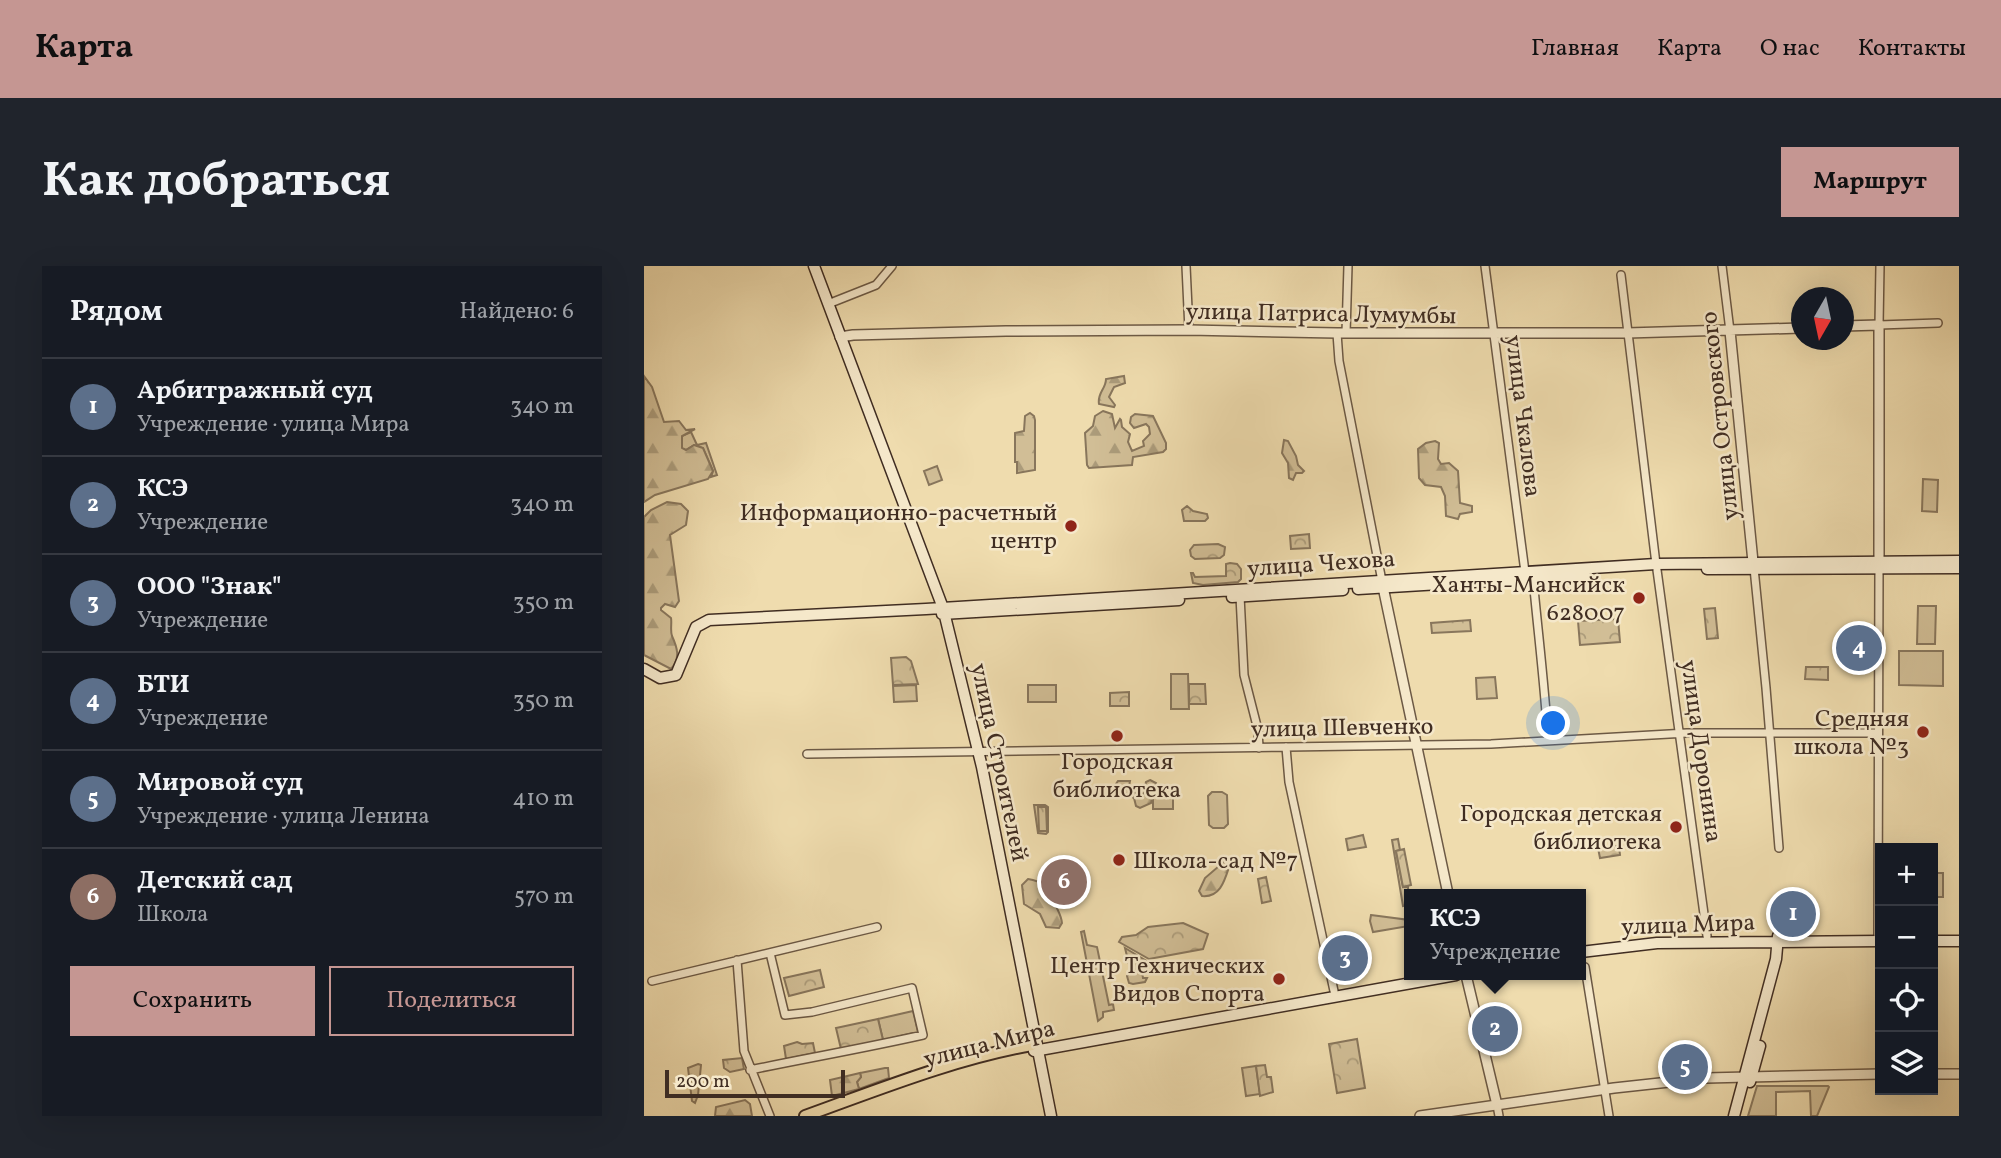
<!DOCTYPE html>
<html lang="ru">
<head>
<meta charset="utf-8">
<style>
	body { margin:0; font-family:Vollkorn,serif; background:#20242c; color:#f1f3f6 }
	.controls { position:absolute; right:21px; bottom:21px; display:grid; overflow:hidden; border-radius:0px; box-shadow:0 7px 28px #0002 }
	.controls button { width:63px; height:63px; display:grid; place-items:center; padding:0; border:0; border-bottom:2px solid #363941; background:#171b24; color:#f1f3f6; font:35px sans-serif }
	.compass { position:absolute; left:1147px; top:21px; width:63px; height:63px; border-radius:50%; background:#171b24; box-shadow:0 7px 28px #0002; rotate:189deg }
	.scale { position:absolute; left:21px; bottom:18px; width:180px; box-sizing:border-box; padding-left:7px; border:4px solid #402d22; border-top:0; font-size:19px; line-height:24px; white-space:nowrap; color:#402d22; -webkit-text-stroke:5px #f5e8ca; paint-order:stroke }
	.you { position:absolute; left:910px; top:458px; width:24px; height:24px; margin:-18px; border:5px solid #fff; border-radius:50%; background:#1a73e8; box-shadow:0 0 0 10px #1a73e833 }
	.badge { display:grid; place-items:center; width:46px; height:46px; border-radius:50%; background:#c59692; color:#fff; font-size:23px; font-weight:700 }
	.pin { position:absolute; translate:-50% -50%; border:4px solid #fff; box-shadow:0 2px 7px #0006 }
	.popup { position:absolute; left:760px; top:623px; width:182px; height:91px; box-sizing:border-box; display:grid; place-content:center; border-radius:0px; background:#171b24; filter:drop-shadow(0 2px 5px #0005); font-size:23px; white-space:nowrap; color:#9ea1a6 }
	.popup b { font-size:26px; color:#f1f3f6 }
	.popup::after { content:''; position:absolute; left:50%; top:100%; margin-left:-14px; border:14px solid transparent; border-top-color:#171b24 }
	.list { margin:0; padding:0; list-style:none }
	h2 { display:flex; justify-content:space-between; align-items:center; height:91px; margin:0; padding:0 28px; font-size:30px }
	h2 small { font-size:23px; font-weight:400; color:#9ea1a6 }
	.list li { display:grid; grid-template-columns:46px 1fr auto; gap:21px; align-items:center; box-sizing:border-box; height:98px; padding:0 28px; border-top:2px solid #363941 }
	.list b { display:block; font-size:26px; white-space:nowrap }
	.list p { margin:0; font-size:23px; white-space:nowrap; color:#9ea1a6 }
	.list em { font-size:23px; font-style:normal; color:#9ea1a6 }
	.actions { display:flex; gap:14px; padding:21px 28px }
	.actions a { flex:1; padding:16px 0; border:2px solid #c59692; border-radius:0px; text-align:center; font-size:24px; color:#c59692 }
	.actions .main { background:#c59692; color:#111 }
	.icon { flex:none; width:38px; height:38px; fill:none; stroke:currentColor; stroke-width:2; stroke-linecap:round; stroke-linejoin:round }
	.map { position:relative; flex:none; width:1315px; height:850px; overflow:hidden; border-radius:0px }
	header { display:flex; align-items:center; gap:42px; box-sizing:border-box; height:98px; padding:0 35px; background:#c59692; color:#111 }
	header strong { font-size:33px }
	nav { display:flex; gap:38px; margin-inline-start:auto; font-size:24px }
	.intro { display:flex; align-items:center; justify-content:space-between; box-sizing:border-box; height:168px; padding:0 42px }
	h1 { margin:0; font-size:49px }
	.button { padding:18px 32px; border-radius:0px; background:#c59692; color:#111; font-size:24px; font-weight:700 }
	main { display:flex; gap:42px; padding:0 42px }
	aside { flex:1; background:#171b24; border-radius:0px; box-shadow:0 7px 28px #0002 }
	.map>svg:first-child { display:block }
	.grass { fill:#d1be96; stroke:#88765c; stroke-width:2 }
	.forest { fill:url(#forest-firs); stroke:#88765c; stroke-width:2 }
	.park { fill:url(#park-crowns); stroke:#88765c; stroke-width:2 }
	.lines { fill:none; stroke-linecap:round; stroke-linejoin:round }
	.minor-casing { stroke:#6c5945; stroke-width:10 }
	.tertiary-casing { stroke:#6c5945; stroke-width:12 }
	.secondary-casing { stroke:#402d22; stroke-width:13 }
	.primary-casing { stroke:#402d22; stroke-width:14 }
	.minor { stroke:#f5e8ca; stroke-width:7 }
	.tertiary { stroke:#f5e8ca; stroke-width:9 }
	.secondary { stroke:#f5e8ca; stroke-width:10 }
	.primary { stroke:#efdcae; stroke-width:10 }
	.poi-dot { fill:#8f2418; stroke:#f5e8ca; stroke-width:2.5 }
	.labels { text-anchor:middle; stroke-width:5; stroke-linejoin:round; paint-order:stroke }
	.street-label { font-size:24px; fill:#402d22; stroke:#f5e8ca }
	.poi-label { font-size:24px; fill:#402d22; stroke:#f5e8ca; text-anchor:end }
</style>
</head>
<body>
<header>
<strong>Карта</strong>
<nav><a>Главная</a><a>Карта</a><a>О нас</a><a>Контакты</a></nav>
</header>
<div class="intro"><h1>Как добраться</h1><a class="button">Маршрут</a></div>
<main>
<aside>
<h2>Рядом<small>Найдено: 6</small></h2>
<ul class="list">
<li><span class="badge" style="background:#5c6f8a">1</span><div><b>Арбитражный суд</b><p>Учреждение · улица Мира</p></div><em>340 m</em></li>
<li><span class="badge" style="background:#5c6f8a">2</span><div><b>КСЭ</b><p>Учреждение</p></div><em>340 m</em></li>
<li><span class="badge" style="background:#5c6f8a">3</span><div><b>ООО &quot;Знак&quot;</b><p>Учреждение</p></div><em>350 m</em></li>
<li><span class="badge" style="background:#5c6f8a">4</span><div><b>БТИ</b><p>Учреждение</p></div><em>350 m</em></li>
<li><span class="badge" style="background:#5c6f8a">5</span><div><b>Мировой суд</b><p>Учреждение · улица Ленина</p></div><em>410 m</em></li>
<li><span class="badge" style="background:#8d6e63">6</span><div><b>Детский сад</b><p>Школа</p></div><em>570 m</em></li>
</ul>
<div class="actions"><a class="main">Сохранить</a><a>Поделиться</a></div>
</aside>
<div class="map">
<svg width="1315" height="850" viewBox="0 0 1315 850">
	<defs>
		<pattern id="forest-firs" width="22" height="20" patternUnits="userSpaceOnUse" patternTransform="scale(1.75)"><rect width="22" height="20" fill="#d1be96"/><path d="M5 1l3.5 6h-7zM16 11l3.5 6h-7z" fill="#ab9b7a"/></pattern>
		<pattern id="park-crowns" width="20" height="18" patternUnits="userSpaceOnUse" patternTransform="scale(1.75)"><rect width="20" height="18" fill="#d1be96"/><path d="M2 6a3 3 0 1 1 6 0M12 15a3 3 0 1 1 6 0" fill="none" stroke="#ab9b7a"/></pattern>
	</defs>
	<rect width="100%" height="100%" fill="#efdcae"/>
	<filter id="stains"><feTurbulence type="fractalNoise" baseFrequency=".00286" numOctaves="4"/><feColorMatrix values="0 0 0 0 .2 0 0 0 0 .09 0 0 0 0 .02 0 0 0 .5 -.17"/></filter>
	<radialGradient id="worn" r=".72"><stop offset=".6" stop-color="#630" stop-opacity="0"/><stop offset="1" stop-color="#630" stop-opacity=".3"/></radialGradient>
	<!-- grass -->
	<path class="grass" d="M47,166L53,179L62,177L73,209L67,211L69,205L59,182L50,179L42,184L38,183V170Z
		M1279,213L1294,214L1293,246L1278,245Z
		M1274,340H1292L1291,378H1273Z
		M1255,385H1299V420L1255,419Z
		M527,408H544L545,443H527Z
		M851,411L853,432L833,433L832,412Z
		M272,419L273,435L250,436L249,420Z
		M384,419H412V436H384Z
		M568,526H578L583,529L584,558L580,562H569L565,559L564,530Z
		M509,531H529V543H509Z
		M390,539H401L404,541V566L402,568L394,567Z
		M719,569L722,581L704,584L702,573Z
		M754,573L756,584L752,585L759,621H764L765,639L759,640L748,574Z
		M727,649L765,654V660L729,666L726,655Z
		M440,665L443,679L453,681L465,739L469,738L470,744L459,746V751L454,755L437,666Z
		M481,682L501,694L496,695L499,712H503L501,716L489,718L485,717L483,710L487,706Z
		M269,745L274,766L239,774L234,753Z
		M612,800L616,828L602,830L598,802Z
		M241,802H244L245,812L215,823L213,816L217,811L216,807Z
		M1113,820H1184L1185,821L1173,850H1167L1166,825L1132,826V850H1104Z"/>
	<!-- forest -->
	<path class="forest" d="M0,110L8,121L20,156L35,155L42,164L51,163L38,170V182L42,184L50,179L59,182L69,205L64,213L11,229L0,236Z
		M480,110L481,117L470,121L465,131L471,139L470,141L455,138C453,127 462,123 462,113Z
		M459,145L468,148L471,162L476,153L477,154L478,161L486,168L484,176L488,185L500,180L499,175L506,168L505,161L502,158L490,162L486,157L487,151L491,148L509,150L522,177V183L519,186L489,191L488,199L445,202L443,199L441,167L449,160L451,150Z
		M386,147L390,150L391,154V204L373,207V196H371V167L380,165L381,150Z
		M640,174L644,175L652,190L654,199L660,205L658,207H652L649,214L645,212L644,197L638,187Z
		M791,175L795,177L794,193L797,198L805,197L814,205L816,237L828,240V246L816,248L814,253L802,250L801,230L797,221L781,219L775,212L774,183L782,177Z
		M23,236L37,238L44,245L42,259L26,269L35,335L31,341L21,338L17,342V344L27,352C28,357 26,365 28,370C33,381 37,392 27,403L0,389V251L7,244Z
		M506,514L512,517L507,537L496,542L492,540L490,532L470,521L474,515H486L485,520L489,526L499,529L502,516Z
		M582,594L587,595L586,598C581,613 577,632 558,630L555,625L561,612Z
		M384,613C398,615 405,622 410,635C413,644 417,648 418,657L415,662L402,661L396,648L380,638L378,619Z
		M54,798L57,799L54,829L51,837L48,835L44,802Z
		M216,807L217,811L213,816L215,823L188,830L186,814Z
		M101,834L106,838L108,850H71L72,841Z"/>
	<!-- park -->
	<path class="park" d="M293,200L298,214L285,219L280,205Z
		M543,240L549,245L563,248L564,252L561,255H540L538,244Z
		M665,268L666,282L647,283L646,270Z
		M574,278L581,281L580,289L576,292L551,293L547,290L546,284L550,279Z
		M586,297L593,298L597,303V313L594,316L559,319L549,317L547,307H549L551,311L582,310V298Z
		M1071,342L1074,372L1063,373L1060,343Z
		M974,353L976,376L936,379L934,355Z
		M826,354L827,365L788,367L787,357Z
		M262,391L267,395L274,418L249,419L247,392Z
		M1162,401H1184V414L1161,413Z
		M545,418H561L562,438H545Z
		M485,426V440H466V427Z
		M394,541H402L403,565H395Z
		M975,580L976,589L956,592L954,582Z
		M760,583L767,619L759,621L752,585Z
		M1289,607H1299V631H1289Z
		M622,611L627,635L618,637L614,613Z
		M539,657L564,668L559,683L505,693L475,676L478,671L492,669L504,661Z
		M176,704L180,721L145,730L140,712Z
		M234,753L239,774L197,783L192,762Z
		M713,773L721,822L693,827L685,778Z
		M153,776L158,778L169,777L171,787L142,793L140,780Z
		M98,792L100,803L86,806L80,802L79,794Z
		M621,799L623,811H627L629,826L616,830L612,800Z"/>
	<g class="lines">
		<defs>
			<path id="minor" d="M542,0L545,64
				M841,0L881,306
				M1078,0L1086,65
				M1236,0L1235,59L1294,57
				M977,9L1012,298
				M184,38L232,19L248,0
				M693,67L695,95L738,315
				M702,67L704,0
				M1110,302L1122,422L1135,582
				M1013,304L1063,670
				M889,312C894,367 901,421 904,475
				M596,330L600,409L614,464L615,482
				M642,481L645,516L690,725
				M163,488L847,478L1043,467H1233
				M1234,669L1235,302
				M93,694L100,785L126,850
				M941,701L965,850
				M8,715L233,661
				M106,804C164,792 221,782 279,769L268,722L168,746L141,749L126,687
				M853,839L855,850"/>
			<path id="tertiary" d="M1199,60L1235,59V296
				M1086,65L1109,296
				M196,71L209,69L362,65L545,64L693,67H983L1157,62
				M739,321L804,628
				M822,709L853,839
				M1289,808H1315
				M776,850L970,822L1062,812L1236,808"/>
			<path id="secondary" d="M170,0L299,342L338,501L407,850
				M1063,303L1315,302
				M714,323L943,309
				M588,331L699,324
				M298,348L535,334
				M0,403L16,412L32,409L52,361L65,354L282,343L1012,298L1315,295
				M1289,675H1315
				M937,686L1013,677L1236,675
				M390,785L812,709
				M1106,816L1116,780
				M1090,850L1132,693L1134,670"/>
			<path id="primary" d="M161,850C236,823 310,793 388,779"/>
		</defs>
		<!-- minor casing -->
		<use href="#minor" class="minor-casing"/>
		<!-- tertiary casing -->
		<use href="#tertiary" class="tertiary-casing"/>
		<!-- secondary casing -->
		<use href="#secondary" class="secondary-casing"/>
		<!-- primary casing -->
		<use href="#primary" class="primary-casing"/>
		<!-- minor -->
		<use href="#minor" class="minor"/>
		<!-- tertiary -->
		<use href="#tertiary" class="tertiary"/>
		<!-- secondary -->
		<use href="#secondary" class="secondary"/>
		<!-- primary -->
		<use href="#primary" class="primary"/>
	</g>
	<!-- markers -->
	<g class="poi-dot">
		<circle cx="427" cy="260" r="7"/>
		<circle cx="995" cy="332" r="7"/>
		<circle cx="1279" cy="466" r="7"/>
		<circle cx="473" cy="470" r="7"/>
		<circle cx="1032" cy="561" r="7"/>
		<circle cx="475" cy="594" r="7"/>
		<circle cx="635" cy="713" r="7"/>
	</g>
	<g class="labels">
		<!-- street labels -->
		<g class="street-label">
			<text transform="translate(677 47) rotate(1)" y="8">улица Патриса Лумумбы</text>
			<text transform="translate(880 150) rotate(83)" y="8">улица Чкалова</text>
			<text transform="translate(1075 150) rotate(-96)" y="8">улица Островского</text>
			<text transform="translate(677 297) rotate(-4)" y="8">улица Чехова</text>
			<text transform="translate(698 461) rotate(-1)" y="8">улица Шевченко</text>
			<text transform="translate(1058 485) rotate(82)" y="8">улица Доронина</text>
			<text transform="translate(356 496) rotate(78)" y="8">улица Строителей</text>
			<text transform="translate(1044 658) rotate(-2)" y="8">улица Мира</text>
			<text transform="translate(345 777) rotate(-14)" y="8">улица Мира</text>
		</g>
		<!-- poi labels -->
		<g class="poi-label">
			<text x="413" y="254">Информационно-расчетный<tspan x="413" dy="28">центр</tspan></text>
			<text x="981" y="326">Ханты-Мансийск<tspan x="981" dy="28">628007</tspan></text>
			<text x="1265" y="460">Средняя<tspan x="1265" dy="28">школа №3</tspan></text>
			<text x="473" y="503" text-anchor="middle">Городская<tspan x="473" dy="28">библиотека</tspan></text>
			<text x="1018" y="555">Городская детская<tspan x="1018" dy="28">библиотека</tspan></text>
			<text x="489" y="602" text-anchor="start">Школа-сад №7</text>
			<text x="621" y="707">Центр Технических<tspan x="621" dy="28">Видов Спорта</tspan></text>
		</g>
	</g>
	<rect width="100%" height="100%" filter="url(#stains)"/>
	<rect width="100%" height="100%" fill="url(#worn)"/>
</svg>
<div class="controls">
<button>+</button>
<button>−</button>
<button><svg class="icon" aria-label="locate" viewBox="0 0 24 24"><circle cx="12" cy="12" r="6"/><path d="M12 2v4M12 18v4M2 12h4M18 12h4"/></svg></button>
<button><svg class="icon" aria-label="layers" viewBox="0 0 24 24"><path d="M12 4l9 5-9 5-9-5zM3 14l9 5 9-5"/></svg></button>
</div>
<svg class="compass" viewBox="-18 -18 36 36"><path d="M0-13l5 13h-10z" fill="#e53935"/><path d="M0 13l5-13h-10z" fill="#9ea1a6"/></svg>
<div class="scale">200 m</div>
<div class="you"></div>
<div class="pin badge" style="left:1149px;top:648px;background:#5c6f8a">1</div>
<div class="pin badge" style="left:851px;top:763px;background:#5c6f8a">2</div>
<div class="popup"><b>КСЭ</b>Учреждение</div>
<div class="pin badge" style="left:701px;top:692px;background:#5c6f8a">3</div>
<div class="pin badge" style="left:1215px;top:382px;background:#5c6f8a">4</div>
<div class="pin badge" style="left:1041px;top:801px;background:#5c6f8a">5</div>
<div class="pin badge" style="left:420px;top:616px;background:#8d6e63">6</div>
</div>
</main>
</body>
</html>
